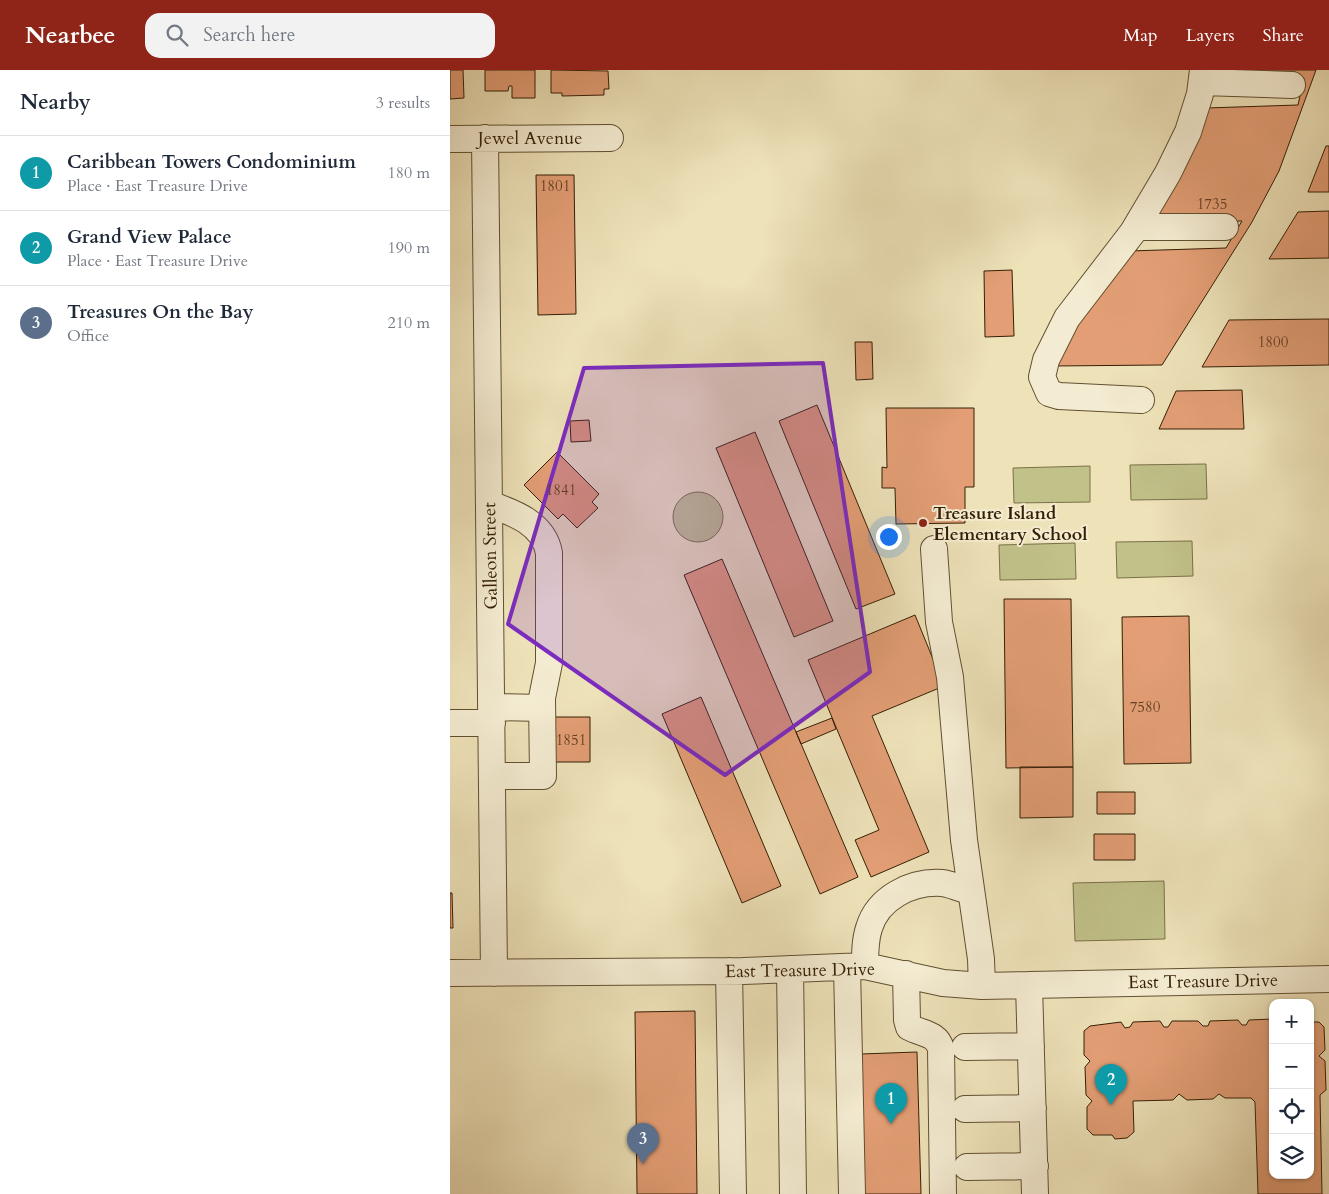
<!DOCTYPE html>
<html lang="en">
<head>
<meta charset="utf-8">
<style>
	body { margin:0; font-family:Cardo,serif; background:#f2f2f3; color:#1f2937 }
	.controls { position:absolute; right:15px; bottom:15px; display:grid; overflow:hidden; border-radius:10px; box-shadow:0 1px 4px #0004 }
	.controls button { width:45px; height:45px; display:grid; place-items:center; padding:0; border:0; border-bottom:1px solid #e0e1e3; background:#fff; color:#1f2937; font:25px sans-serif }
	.you { position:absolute; left:438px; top:466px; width:18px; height:18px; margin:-12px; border:4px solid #fff; border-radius:50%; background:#1a73e8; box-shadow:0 0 0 8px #1a73e833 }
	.badge { display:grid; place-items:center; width:32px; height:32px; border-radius:50%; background:#8f2418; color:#fff; font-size:16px; font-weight:700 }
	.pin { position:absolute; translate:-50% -41px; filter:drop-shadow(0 1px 2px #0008) }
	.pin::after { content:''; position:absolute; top:26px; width:18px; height:15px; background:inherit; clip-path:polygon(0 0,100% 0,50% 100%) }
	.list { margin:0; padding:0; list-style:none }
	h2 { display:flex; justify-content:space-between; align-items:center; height:65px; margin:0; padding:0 20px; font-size:21px }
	h2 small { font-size:16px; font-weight:400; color:#747a83 }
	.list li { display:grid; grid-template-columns:32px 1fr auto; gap:15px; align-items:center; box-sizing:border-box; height:75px; padding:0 20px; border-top:1px solid #e0e1e3 }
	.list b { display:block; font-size:19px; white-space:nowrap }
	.list p { margin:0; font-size:16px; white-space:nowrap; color:#747a83 }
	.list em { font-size:16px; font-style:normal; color:#747a83 }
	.icon { flex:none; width:28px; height:28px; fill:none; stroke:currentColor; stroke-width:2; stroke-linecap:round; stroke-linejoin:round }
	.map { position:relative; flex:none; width:879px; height:1124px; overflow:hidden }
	header { display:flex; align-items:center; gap:30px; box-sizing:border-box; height:70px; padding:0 25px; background:#8f2418; color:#fff }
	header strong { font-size:24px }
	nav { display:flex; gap:28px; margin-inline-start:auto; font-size:18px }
	.search { width:350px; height:45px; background:#f2f2f3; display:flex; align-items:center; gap:12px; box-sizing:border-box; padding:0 18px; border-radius:15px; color:#747a83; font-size:19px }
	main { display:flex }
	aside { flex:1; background:#fff }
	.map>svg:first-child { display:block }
	.green { fill:#c1c18a; stroke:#7a7047 }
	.building { fill:#e39e75; stroke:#341f04 }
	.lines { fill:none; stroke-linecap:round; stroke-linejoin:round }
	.minor-casing { stroke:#625031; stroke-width:28 }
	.minor { stroke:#f4ecd2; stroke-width:26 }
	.marked { fill:#7b2cbf; fill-opacity:0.2; stroke:#7b2cbf; stroke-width:4; stroke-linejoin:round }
	.poi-dot { fill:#8f2418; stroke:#f4ecd2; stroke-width:2 }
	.labels { text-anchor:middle; stroke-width:4; stroke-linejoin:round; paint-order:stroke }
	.number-label { font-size:15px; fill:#603f20 }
	.street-label { font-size:18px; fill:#341f04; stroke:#f4ecd2 }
	.poi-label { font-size:18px; font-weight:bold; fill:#341f04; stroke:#f4ecd2; text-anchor:start }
</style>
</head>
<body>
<header>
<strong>Nearbee</strong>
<div class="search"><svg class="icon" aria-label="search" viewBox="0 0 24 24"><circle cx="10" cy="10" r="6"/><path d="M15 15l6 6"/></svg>Search here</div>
<nav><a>Map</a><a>Layers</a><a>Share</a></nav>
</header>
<main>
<aside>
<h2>Nearby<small>3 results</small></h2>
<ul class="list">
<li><span class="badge" style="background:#0f9aa8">1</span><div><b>Caribbean Towers Condominium</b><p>Place · East Treasure Drive</p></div><em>180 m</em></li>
<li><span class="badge" style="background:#0f9aa8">2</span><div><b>Grand View Palace</b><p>Place · East Treasure Drive</p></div><em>190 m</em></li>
<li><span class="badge" style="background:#5c6f8a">3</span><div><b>Treasures On the Bay</b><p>Office</p></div><em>210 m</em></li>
</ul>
</aside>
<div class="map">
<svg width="879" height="1124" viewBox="0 0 879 1124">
	<rect width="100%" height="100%" fill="#eee2b9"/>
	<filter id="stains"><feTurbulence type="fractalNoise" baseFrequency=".004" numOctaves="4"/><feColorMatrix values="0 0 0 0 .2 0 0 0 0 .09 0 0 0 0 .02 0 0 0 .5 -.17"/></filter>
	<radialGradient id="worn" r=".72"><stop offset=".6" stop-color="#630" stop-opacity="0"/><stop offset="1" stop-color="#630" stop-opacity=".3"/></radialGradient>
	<!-- green -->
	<path class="green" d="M756,394L757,429L681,430L680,395Z
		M640,396V432L564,433L563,398Z
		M223 447a25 25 0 1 1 50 0a25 25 0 1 1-50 0Z
		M742,471L743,506L667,508L666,472Z
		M625,473L626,509L550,510L549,475Z
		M714,811L715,869L625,871L623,813Z"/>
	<!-- building -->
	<path class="building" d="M0,0H13L14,28L0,29Z
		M35,0H85V28H62V16H59L58,21H35Z
		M101,0L158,1L159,19H154V25L112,26V23H101Z
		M765,0H866L829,101L802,152L712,295L604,296L603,291L678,181L776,178L792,151L700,152L756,38L848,35L854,8L764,9Z
		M876,76H879V122H858Z
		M86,105H124L126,244L88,245Z
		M879,141V188L819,189L848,142Z
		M562,200L564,266L535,267L534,201Z
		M879,249V295L752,297L779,250Z
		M405,272H422L423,309L406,310Z
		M792,320L794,359H709L726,321Z
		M367,335L445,524L406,539L329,351Z
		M436,338H524V417H515V453L446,454L445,418H432V397L437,398Z
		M139,350L141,371L121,372L120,351Z
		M305,362L383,551L344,567L266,378Z
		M107,382L149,424L142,432L148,438L127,458L113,444L108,449L74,415Z
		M272,489L408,807L370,824L234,505Z
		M554,529H621L623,697L556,698Z
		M465,545L494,616L422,646L479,782L421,807L405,770L429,760L358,590Z
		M739,546L741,693L674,694L672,547Z
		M251,627L331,816L292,833L212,644Z
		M102,647H140V692H102Z
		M382,648L386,659L351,674L346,662Z
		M570,697H623V747L570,748Z
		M647,722H685V744H647Z
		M644,764H685V790H644Z
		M0,823H2L3,858H0Z
		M245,941L247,1124H187L185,942Z
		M823,949V1105H860V952H869L874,957L875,980L869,986L875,991L876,1020L870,1025L872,1124H808L805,1032L801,1028H775L769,1024L763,1029L737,1030L729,1024L723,1030L683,1031L684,1062L677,1068L665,1069L662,1065H643L637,1059V1037L642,1031L636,1025L635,997L640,991L634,985V961L640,956L671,952L675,958L680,957L683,952L710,951L714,957H718L722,951H748L753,956H758L760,951L788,950L792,955H796L799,950Z
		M467,982L471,1124H414L411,984Z"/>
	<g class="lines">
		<defs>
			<path id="minor" d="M752,12L842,15
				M35,68L44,903
				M0,69L160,68
				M686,157H775
				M691,330L609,326L599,323L592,307L596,290L617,248L683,162L718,103L738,62L750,24L753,0
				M39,434C65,443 94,454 99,483V593L92,628L93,706H42
				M484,479L489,552L500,607L514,770L531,889L532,916
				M41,637L92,638
				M0,653H42
				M415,896C415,883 415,870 419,858C428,828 461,811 492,813C501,814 512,819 521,822
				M397,897L402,1124
				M340,899L343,1124
				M279,901L283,1124
				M0,903L293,901L415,896L493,913L532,916L879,909
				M456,904L457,950L459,957C472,964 487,963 491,979L493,1124
				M579,915L585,1124
				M515,977L581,976
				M515,1039L583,1038
				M517,1097L585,1096"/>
		</defs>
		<!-- minor casing -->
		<use href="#minor" class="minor-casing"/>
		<!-- minor -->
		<use href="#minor" class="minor"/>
	</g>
	<!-- marked area -->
	<path class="marked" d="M373,293L420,602L275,705L58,554L134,298Z"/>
	<!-- markers -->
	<circle class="poi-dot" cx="473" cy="453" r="5"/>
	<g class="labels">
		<!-- number labels -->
		<g class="number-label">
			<text x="105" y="121">1801</text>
			<text x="762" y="139">1735</text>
			<text x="823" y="277">1800</text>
			<text x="111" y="425">1841</text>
			<text x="695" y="642">7580</text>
			<text x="121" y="675">1851</text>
		</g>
		<!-- street labels -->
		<g class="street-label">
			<text x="80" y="74">Jewel Avenue</text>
			<text transform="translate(40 486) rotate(-91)" y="6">Galleon Street</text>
			<text transform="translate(350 900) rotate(-1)" y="6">East Treasure Drive</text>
			<text transform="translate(753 911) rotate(-1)" y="6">East Treasure Drive</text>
		</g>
		<!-- poi labels -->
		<g class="poi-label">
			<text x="483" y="449">Treasure Island<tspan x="483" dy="21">Elementary School</tspan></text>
		</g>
	</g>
	<rect width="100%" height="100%" filter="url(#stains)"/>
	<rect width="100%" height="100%" fill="url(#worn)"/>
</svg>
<div class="controls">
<button>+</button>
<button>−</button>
<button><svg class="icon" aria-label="locate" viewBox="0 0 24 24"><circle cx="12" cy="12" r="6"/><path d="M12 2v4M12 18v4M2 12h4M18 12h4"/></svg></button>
<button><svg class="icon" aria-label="layers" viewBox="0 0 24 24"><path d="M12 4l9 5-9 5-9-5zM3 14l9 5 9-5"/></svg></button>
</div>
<div class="you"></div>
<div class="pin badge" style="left:441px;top:1054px;background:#0f9aa8">1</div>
<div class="pin badge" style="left:661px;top:1035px;background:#0f9aa8">2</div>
<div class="pin badge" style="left:193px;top:1094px;background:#5c6f8a">3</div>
</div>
</main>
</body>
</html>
